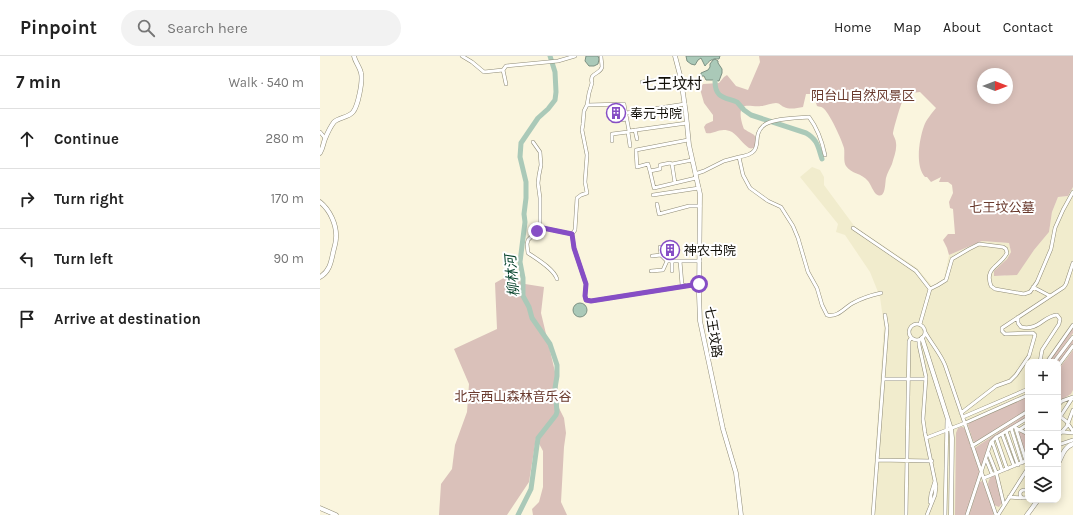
<!DOCTYPE html>
<html lang="en">
<head>
<meta charset="utf-8">
<style>
	body { margin:0; font-family:Karla,"Noto Sans SC",sans-serif; background:#f2f2f2; color:#222 }
	.controls { position:absolute; right:12px; bottom:12px; display:grid; overflow:hidden; border-radius:8px; box-shadow:0 2px 10px #0003 }
	.controls button { width:36px; height:36px; display:grid; place-items:center; padding:0; border:0; border-bottom:1px solid #e0e0e0; background:#fff; color:#222; font:20px sans-serif }
	.compass { position:absolute; left:657px; top:12px; width:36px; height:36px; border-radius:50%; background:#fff; box-shadow:0 2px 10px #0003; rotate:90deg }
	.stop { position:absolute; width:12px; height:12px; margin:-9px; border:3px solid #864ec5; border-radius:50%; background:#fff }
	.stop.end { background:#864ec5; border-color:#fff; box-shadow:0 1px 4px #0008 }
	.list { margin:0; padding:0; list-style:none }
	h2 { display:flex; justify-content:space-between; align-items:center; height:52px; margin:0; padding:0 16px; font-size:17px }
	h2 small { font-size:13px; font-weight:400; color:#767676 }
	.list li { display:grid; grid-template-columns:26px 1fr auto; gap:12px; align-items:center; box-sizing:border-box; height:60px; padding:0 16px; border-top:1px solid #e0e0e0 }
	.list b { display:block; font-size:15px; white-space:nowrap }
	.list em { font-size:13px; font-style:normal; color:#767676 }
	.icon { flex:none; width:22px; height:22px; fill:none; stroke:currentColor; stroke-width:2; stroke-linecap:round; stroke-linejoin:round }
	.map { position:relative; flex:none; width:753px; height:459px; overflow:hidden }
	header { display:flex; align-items:center; gap:24px; box-sizing:border-box; height:56px; padding:0 20px; background:#fff; border-bottom:1px solid #e0e0e0 }
	header strong { font-size:19px }
	nav { display:flex; gap:22px; margin-inline-start:auto; font-size:14px }
	.search { width:280px; height:36px; background:#f2f2f2; display:flex; align-items:center; gap:10px; box-sizing:border-box; padding:0 14px; border-radius:22px; color:#767676; font-size:15px }
	main { display:flex }
	aside { flex:1; background:#fff }
	.map>svg:first-child { display:block }
	.built { fill:#f1eccd }
	.green { fill:#dac1ba; fill-rule:evenodd }
	.water { fill:#aac9b8; stroke:#7c9183 }
	.lines { fill:none; stroke-linecap:round; stroke-linejoin:round }
	.river { stroke:#aac9b8; stroke-width:5 }
	.street-casing { stroke:#8f8b76; stroke-width:4 }
	.secondary-casing { stroke:#8f8b76; stroke-width:5 }
	.street { stroke:#fff; stroke-width:3 }
	.secondary { stroke:#fff; stroke-width:4 }
	.route { stroke:#864ec5; stroke-width:5 }
	.labels { text-anchor:middle; stroke-width:4; stroke-linejoin:round; paint-order:stroke }
	.park-label { font-size:13px; fill:#69392c; stroke:#fff }
	.poi-label { font-size:13px; fill:#110f08; stroke:#fff; text-anchor:start }
	.street-label { font-size:13px; fill:#110f08; stroke:#fff }
	.water-label { font-size:14px; font-style:italic; fill:#05422a; stroke:#fff }
	.quarter-label { font-size:15px; fill:#110f08; stroke:#fff }
</style>
</head>
<body>
<header>
<strong>Pinpoint</strong>
<div class="search"><svg class="icon" aria-label="search" viewBox="0 0 24 24"><circle cx="10" cy="10" r="6"/><path d="M15 15l6 6"/></svg>Search here</div>
<nav><a>Home</a><a>Map</a><a>About</a><a>Contact</a></nav>
</header>
<main>
<aside>
<h2>7 min<small>Walk · 540 m</small></h2>
<ul class="list">
<li><svg class="icon" aria-label="ahead" viewBox="0 0 24 24"><path d="M12 20V5M6 11l6-6 6 6"/></svg><div><b>Continue</b></div><em>280 m</em></li>
<li><svg class="icon" aria-label="right" viewBox="0 0 24 24"><path d="M7 20v-9h11M14 6l5 5-5 5"/></svg><div><b>Turn right</b></div><em>170 m</em></li>
<li><svg class="icon" aria-label="left" viewBox="0 0 24 24"><path d="M17 20v-9H6M10 6l-5 5 5 5"/></svg><div><b>Turn left</b></div><em>90 m</em></li>
<li><svg class="icon" aria-label="arrive" viewBox="0 0 24 24"><path d="M6 21V4h12l-3 4 3 4H6"/></svg><div><b>Arrive at destination</b></div></li>
</ul>
</aside>
<div class="map">
<svg width="753" height="459" viewBox="0 0 753 459">
	<rect width="100%" height="100%" fill="#faf5de"/>
	<!-- built -->
	<path class="built" d="M492,111L500,114L504,121V129L535,171L597,212L612,230L624,223L629,199L662,185L689,187L691,196L687,203L681,209L675,220H685L714,194L729,176L732,156L738,141L748,140L753,131V387L748,389L744,392L739,402L738,405V306H708V444H716L705,459H551L564,270L560,241L550,216L525,179L516,176L518,168L480,121Z"/>
	<!-- green -->
	<path class="green" d="M439,0H753V131L748,140L738,141L732,156L729,176L714,194L697,219L674,220V215L687,203L691,196L689,187L662,185L629,199L627,192L623,184L628,178H635L633,153L630,152L629,146L633,137L632,129L628,126H619L621,121L611,126L607,121H605C595,110 599,84 604,70C606,64 612,57 616,52L600,36L592,37L586,44L582,46C580,51 573,74 573,78C574,81 576,84 576,87C577,94 574,101 572,108C570,113 567,117 566,122C565,126 566,145 556,138C553,135 551,129 548,125C542,117 531,118 526,110C523,105 525,98 524,92C522,84 509,56 503,52C501,50 499,51 497,50L493,38H486L483,51C477,52 470,54 464,51C461,50 460,47 456,47C451,47 446,50 441,50C436,51 429,49 425,50C417,53 422,68 424,73C436,81 436,76 436,91C433,92 432,93 429,92C424,89 418,80 412,76C400,70 394,79 386,77L384,71L386,68L393,65V59L384,47L380,33L383,28L399,27L404,21L407,19L416,30L428,34L440,6ZM663,18H687V42H663Z
		M189,219L205,228L224,231L221,257L237,324L239,352L244,362L246,377L244,391L241,446L247,459H213L212,453L219,446L223,431V395L216,382L209,426L187,459H119L121,428L132,413L135,389L147,356L149,328L134,293L177,273L175,227Z
		M753,271V277L732,306H728Z
		M753,282V288L738,308V306H736Z
		M753,294V334L751,338L738,346V314Z
		M708,341V354L655,386L653,385L648,369L649,367Z
		M708,357V361L670,384L669,387L662,409H661L655,394L656,391Z
		M641,371H643L645,373L660,417L646,459H635L636,377L638,372Z
		M697,374L708,380V403H707Z
		M675,418L682,447L679,451L674,449C671,438 662,425 675,418Z
		M662,425L663,426L674,456L673,459H649L659,428L660,426Z"/>
	<!-- water -->
	<path class="water" d="M266,0H278L279,3L278,8L274,10H269L265,5Z
		M366,0H400L399,3C392,2 389,5 385,10L381,2L378,4L375,9L371,8L367,5Z
		M395,3L398,5V7L402,13V17L399,25L393,24H386L384,20H381V17L388,14L390,11V8L393,4Z
		M253 254a7 7 0 1 1 14 0a7 7 0 1 1-14 0Z"/>
	<g class="lines">
		<!-- river -->
		<path class="river" d="M395,25C395,42 404,41 417,46L424,54L431,59L486,77C498,84 498,91 502,103
			M198,459L211,433L218,382L236,359L237,356L235,332L237,320V309L230,288L212,262L209,251L203,240V222L200,206L205,166L204,158L206,142V126L200,101L201,87L218,62L228,53L235,44L236,36L235,16L230,0"/>
		<defs>
			<path id="street" d="M142,0L152,6L164,16L183,14
				M281,0C281,3 282,8 282,11C280,19 269,16 272,27L269,37L267,49L264,55L263,68L262,74L267,99L265,126L267,137L261,139L257,142L255,174L252,178L254,192L266,228L265,240L266,244L271,245L379,228
				M322,26L361,21
				M186,28L183,14L186,10L238,5L255,0
				M267,49L304,48L309,75L367,67
				M306,57L365,48
				M293,65L307,63
				M315,74L317,83
				M0,76L5,82
				M308,76L310,90
				M292,85V78L308,76L309,75
				M213,86L220,96L221,109L219,119L218,127L220,142V166L217,175L208,184L207,188L208,197C217,203 234,213 237,223
				M419,101C447,97 430,82 443,70C451,62 478,62 489,61C498,73 502,85 505,99
				M372,104L352,108L350,107L340,109V113L330,115L334,132L376,122
				M352,108L355,127
				M330,115L328,108L317,111L316,94L368,84
				M375,118L384,115L404,105L419,101L423,119L430,132L448,145L461,151L473,170L478,182L488,216L497,232L502,249L507,259C518,262 525,251 533,247C542,242 552,239 561,237
				M333,139L379,132
				M337,148L339,158L369,150H380
				M218,171L252,178
				M533,172L596,215L610,233L618,229L626,224L632,203L649,193L659,188L683,191L686,193L687,197C680,211 664,211 671,230L675,233L704,238L710,236L717,226L731,193L735,172L743,154L753,136
				M340,191L341,199
				M332,200L341,199L347,205H352
				M360,205L362,229H364L366,230
				M331,215L343,214L347,205
				M352,215V205H380
				M713,231L730,240
				M698,261V267L701,271C719,275 723,260 737,259L740,263L739,268L722,294L720,306
				M589 276a8 8 0 1 1 16 0a8 8 0 1 1-16 0Z
				M600,268L610,233
				M605,276C611,287 620,297 625,309L676,459
				M599,284V289L606,321L603,363L605,377L616,430L615,439L607,459
				M727,306L753,269
				M734,306L753,281
				M738,310L753,290
				M563,323H606
				M738,349L742,345L753,341
				M641,357L676,330L690,325L696,319L709,300L715,279L713,277L685,278L682,275V272L744,231L746,228L753,207
				M738,359L746,365L753,375
				M643,361L708,333
				M738,364L753,341
				M695,370L706,405
				M691,372L702,407
				M696,372L708,378
				M699,374L708,368
				M738,374L742,376L753,377
				M686,375L698,409
				M682,378L694,410
				M738,380L747,370L753,354
				M676,381L687,413
				M606,382L645,367L708,339
				M672,385L682,414
				M738,389L753,384
				M652,390L708,355
				M668,396L676,416L684,449
				M666,403L672,418
				M557,404L612,405
				M664,422L708,404
				M708,426L707,428L708,431
				M700 438a4 4 0 1 1 8 0a4 4 0 1 1-8 0Z
				M689,441L701,442
				M610,446L611,438L615,425
				M553,459L567,272L565,259
				M586,459L589,285L591,282
				M625,459L627,364
				M647,459L671,386L675,382L708,362
				M678,459L708,412"/>
			<path id="secondary" d="M355,0L361,23L366,58L369,89L380,138L379,239L380,265L403,373L416,417L421,459
				M0,97C3,92 3,88 5,83C7,78 11,70 14,66C19,61 28,62 33,56C38,50 43,25 41,17C40,11 35,6 34,0
				M0,146C10,154 17,169 16,182C16,187 14,192 13,197C11,207 9,216 0,221
				M602,282L631,373L632,382L631,459
				M738,408C742,400 744,391 753,388
				M0,452L16,459
				M707,459L718,444"/>
		</defs>
		<!-- street casing -->
		<use href="#street" class="street-casing"/>
		<!-- secondary casing -->
		<use href="#secondary" class="secondary-casing"/>
		<!-- street -->
		<use href="#street" class="street"/>
		<!-- secondary -->
		<use href="#secondary" class="secondary"/>
	</g>
	<g class="lines">
		<!-- route -->
		<path class="route" d="M217,175L218,171L252,178L254,192L266,228L265,240L266,244L271,245L379,228"/>
	</g>
	<!-- icons -->
	<defs>
		<symbol id="building-ring" viewBox="-11 -11 22 22"><circle r="9.5" fill="#fff" stroke="#864ec5" stroke-width="1.5"/><path d="M-4-6H4V6H1V3H-1V6H-4ZM-2.5-4.3h1.7v1.8h-1.7ZM.8-4.3h1.7v1.8H.8ZM-2.5-1h1.7V.8h-1.7ZM.8-1h1.7V.8H.8Z" fill="#864ec5"/></symbol>
	</defs>
	<g fill-rule="evenodd">
		<use href="#building-ring" x="285" y="46" width="22" height="22"/>
		<use href="#building-ring" x="339" y="183" width="22" height="22"/>
	</g>
	<g class="labels">
		<!-- park labels -->
		<g class="park-label">
			<text x="543" y="44">阳台山自然风景区</text>
			<text x="682" y="156">七王坟公墓</text>
			<text x="193" y="345">北京西山森林音乐谷</text>
		</g>
		<!-- poi labels -->
		<g class="poi-label">
			<text x="310" y="62">奉元书院</text>
			<text x="364" y="199">神农书院</text>
		</g>
		<!-- street labels -->
		<g class="street-label">
			<text transform="translate(394 276) rotate(81)" y="5">七王坟路</text>
		</g>
		<!-- water labels -->
		<g class="water-label">
			<text transform="translate(192 220) rotate(-95)" y="5">柳林河</text>
		</g>
		<!-- quarter labels -->
		<g class="quarter-label">
			<text x="352" y="33">七王坟村</text>
		</g>
	</g>
</svg>
<div class="controls">
<button>+</button>
<button>−</button>
<button><svg class="icon" aria-label="locate" viewBox="0 0 24 24"><circle cx="12" cy="12" r="6"/><path d="M12 2v4M12 18v4M2 12h4M18 12h4"/></svg></button>
<button><svg class="icon" aria-label="layers" viewBox="0 0 24 24"><path d="M12 4l9 5-9 5-9-5zM3 14l9 5 9-5"/></svg></button>
</div>
<svg class="compass" viewBox="-18 -18 36 36"><path d="M0-13l5 13h-10z" fill="#e53935"/><path d="M0 13l5-13h-10z" fill="#767676"/></svg>
<div class="stop" style="left:379px;top:228px"></div>
<div class="stop end" style="left:217px;top:175px"></div>
</div>
</main>
</body>
</html>
